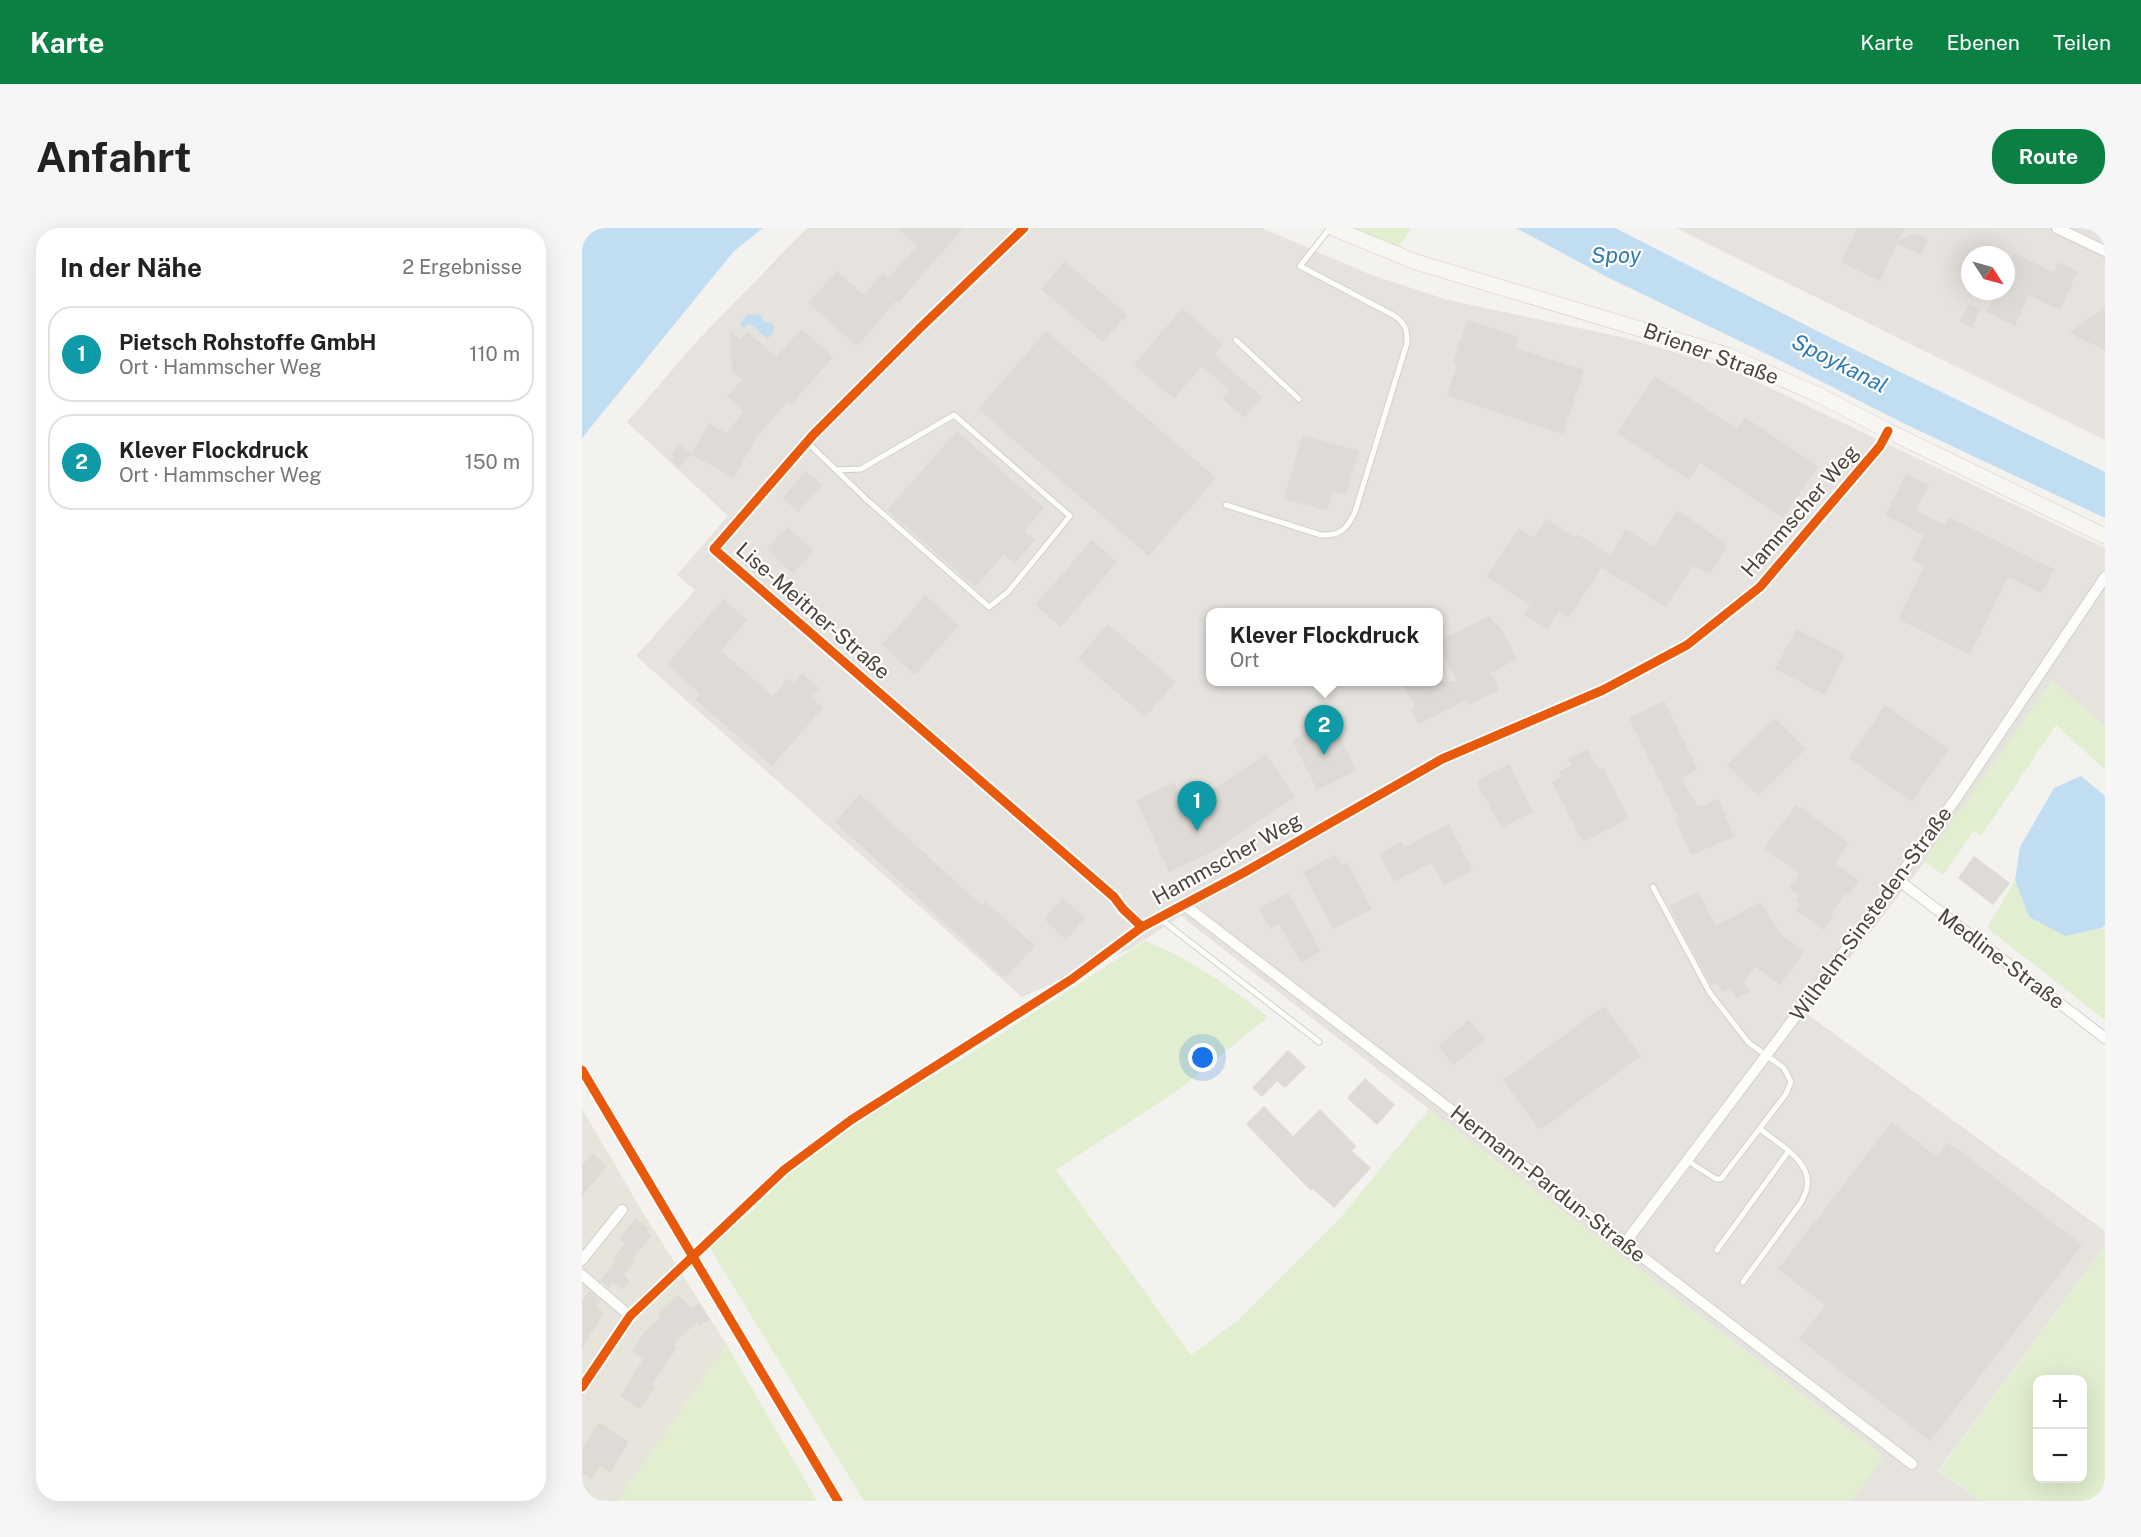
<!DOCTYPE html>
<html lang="de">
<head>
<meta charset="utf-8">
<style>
	body { margin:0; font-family:"Public Sans",sans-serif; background:#f6f6f6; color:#222 }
	.controls { position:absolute; right:18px; bottom:18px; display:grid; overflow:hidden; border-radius:12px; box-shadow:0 6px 24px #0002 }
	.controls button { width:54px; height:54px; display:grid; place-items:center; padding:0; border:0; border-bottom:2px solid #e0e0e0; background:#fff; color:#222; font:30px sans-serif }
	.compass { position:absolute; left:1379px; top:18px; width:54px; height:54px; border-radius:50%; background:#fff; box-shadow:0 6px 24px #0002; rotate:126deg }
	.you { position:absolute; left:621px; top:830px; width:21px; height:21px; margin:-15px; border:4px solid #fff; border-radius:50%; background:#1a73e8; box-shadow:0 0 0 9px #1a73e833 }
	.badge { display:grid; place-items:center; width:39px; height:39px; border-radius:50%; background:#0b8043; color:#fff; font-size:20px; font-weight:700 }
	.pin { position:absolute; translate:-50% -50px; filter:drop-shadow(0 2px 3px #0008) }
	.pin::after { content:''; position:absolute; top:32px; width:21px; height:18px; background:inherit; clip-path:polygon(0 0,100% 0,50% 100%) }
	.popup { position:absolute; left:624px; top:380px; width:237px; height:78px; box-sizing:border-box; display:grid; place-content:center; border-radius:12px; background:#fff; filter:drop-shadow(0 2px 4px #0005); font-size:20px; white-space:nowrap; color:#767676 }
	.popup b { font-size:22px; color:#222 }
	.popup::after { content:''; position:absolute; left:50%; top:100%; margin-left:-12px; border:12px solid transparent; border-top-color:#fff }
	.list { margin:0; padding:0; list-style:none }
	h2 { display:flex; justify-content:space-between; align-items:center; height:78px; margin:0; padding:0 24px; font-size:26px }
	h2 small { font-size:20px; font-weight:400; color:#767676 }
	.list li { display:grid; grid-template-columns:39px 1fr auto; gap:18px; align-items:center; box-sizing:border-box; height:96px; margin:0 12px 12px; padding:0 12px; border:2px solid #e0e0e0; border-radius:24px }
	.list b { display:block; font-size:22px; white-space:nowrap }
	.list p { margin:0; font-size:20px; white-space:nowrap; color:#767676 }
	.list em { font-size:20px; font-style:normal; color:#767676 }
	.map { position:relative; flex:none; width:1523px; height:1273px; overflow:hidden; border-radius:24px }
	header { display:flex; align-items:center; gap:36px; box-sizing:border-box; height:84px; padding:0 30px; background:#0b8043; color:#fff }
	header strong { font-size:28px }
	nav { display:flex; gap:33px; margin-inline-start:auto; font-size:21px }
	.intro { display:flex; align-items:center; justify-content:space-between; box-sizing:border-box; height:144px; padding:0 36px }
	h1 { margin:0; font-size:42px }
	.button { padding:15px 27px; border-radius:24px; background:#0b8043; color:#fff; font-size:21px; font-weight:700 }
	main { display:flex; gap:36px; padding:0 36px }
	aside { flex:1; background:#fff; border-radius:24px; box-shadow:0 6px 24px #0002 }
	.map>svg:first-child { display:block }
	.residential { fill:#e7e4dc }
	.industrial { fill:#e6e2de; fill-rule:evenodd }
	.green { fill:#e1eecf; fill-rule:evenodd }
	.water { fill:#c0ddf1 }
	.building { fill:#dedbd6 }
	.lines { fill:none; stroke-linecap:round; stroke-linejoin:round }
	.lane-casing { stroke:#d2d0cb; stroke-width:7 }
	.street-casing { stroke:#d2d0cb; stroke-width:12 }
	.secondary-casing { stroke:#d3cfc5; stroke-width:16 }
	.lane { stroke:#fdfdfc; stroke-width:5 }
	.street { stroke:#fdfdfc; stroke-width:10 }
	.secondary { stroke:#f7f6f1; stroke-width:15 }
	.cycleway-casing { stroke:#fff; stroke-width:13 }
	.cycleway { stroke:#e8590c; stroke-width:9 }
	.labels { text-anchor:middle; stroke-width:4.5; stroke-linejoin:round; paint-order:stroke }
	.street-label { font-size:21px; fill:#4b4439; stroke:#fff }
	.water-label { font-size:22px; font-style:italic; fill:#2e7ab2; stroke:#fff }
</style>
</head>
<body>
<header>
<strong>Karte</strong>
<nav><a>Karte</a><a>Ebenen</a><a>Teilen</a></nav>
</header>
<div class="intro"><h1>Anfahrt</h1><a class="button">Route</a></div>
<main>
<aside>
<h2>In der Nähe<small>2 Ergebnisse</small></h2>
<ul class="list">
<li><span class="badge" style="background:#0f9aa8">1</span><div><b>Pietsch Rohstoffe GmbH</b><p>Ort · Hammscher Weg</p></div><em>110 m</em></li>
<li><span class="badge" style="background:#0f9aa8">2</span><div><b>Klever Flockdruck</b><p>Ort · Hammscher Weg</p></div><em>150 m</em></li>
</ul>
</aside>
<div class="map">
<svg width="1523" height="1273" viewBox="0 0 1523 1273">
	<rect width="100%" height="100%" fill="#f4f2ee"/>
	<!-- residential -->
	<path class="residential" d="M0,881L63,988L145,1117L36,1273H0Z"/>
	<!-- industrial -->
	<path class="industrial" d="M225,0H680L787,46L866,72L1044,110L1146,140L1523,320V498L1470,453L1351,623L1225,786L1523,1003V1018L1356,1243L1399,1273H1269L1301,1228L848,882L599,688L548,721L440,769L54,428L113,362L95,347L146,288L45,194L117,111ZM628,384H856V454H628Z
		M1094,0H1523V212ZM1388,27H1424V63H1388Z"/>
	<!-- green -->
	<path class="green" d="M767,0H829L816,20Z
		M1470,453L1523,498V542L1474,497L1399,608L1392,603L1361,647L1342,633Z
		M1433,652L1447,689L1483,708L1520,700L1523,703V792L1405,700Z
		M563,713C608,730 648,759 686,789L595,863L474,942L609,1127L656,1092L759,989L847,881L1302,1229L1269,1273H282L128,1020L139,1006L167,986L196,954L289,885L380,831Z
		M1523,1018V1273H1399L1357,1243ZM1456,1152H1500V1250H1456Z
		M145,1117L235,1273H36Z"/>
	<!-- water -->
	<path class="water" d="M0,0H181L152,23L0,210Z
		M934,0H1033L1251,111L1523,244V290L1323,196L1199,133L1025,49Z
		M176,86L180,89L182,94L191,96C193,102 191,108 185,110L167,95L162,100L158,96L165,87Z
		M1499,548L1523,568V697L1520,700L1483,708L1447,689L1433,652L1438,619L1472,560Z"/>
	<!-- building -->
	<path class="building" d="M316,0H381L316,75L314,73L275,118L226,75L255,43L282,67L301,45L306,50L335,18Z
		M1275,0H1323L1315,13L1336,5L1346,12L1339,27L1315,16L1298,53L1259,34Z
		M1432,25L1472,44L1477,34L1496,43L1478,82L1447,67L1433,98L1404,84L1414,63H1424V35L1428,34Z
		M483,33L545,87L521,114L459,61Z
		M1387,76L1398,81L1390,99L1378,93Z
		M1523,79V122L1487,105L1502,94Z
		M600,80L641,116L632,127L680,169L662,190L641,171L648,163L620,138L592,171L552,137Z
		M885,92L937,109L934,120L1002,142L981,206L865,168L875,136L871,135Z
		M219,101L251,129L209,177L205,174L174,210L152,250L109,226L97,240L89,232L92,228L89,226L98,216L109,226L127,195L145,205L161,183L145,169L160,152L150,143L148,102L159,112L166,104L194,129Z
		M464,103L634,250L567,328L396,181Z
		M1073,148L1155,201L1163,189L1236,238L1201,290L1118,235L1107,252L1035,205Z
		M375,203L462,280L442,303L453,312L432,336L422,326L393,359L305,282Z
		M720,207L777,223L764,267L751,263L745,283L702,271Z
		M224,243L240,257L216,284L200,270Z
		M1324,246L1347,257L1334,282L1363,297L1366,289L1472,341L1460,365L1426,349L1388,427L1316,391L1342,338L1330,332L1342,307L1303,287Z
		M1095,282L1144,315V321L1129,344L1124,345L1111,338L1084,379L1020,340L987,390L977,384L965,402L942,386L948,377L904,349L937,300L951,310L964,291L993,309L995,306L1028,327L1044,301L1072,319Z
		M205,299L232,323L211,346L184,321Z
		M510,312L535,334L479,399L453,377Z
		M343,367L377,397L333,447L300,417Z
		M141,371L165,392L139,423L191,468L206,450L212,455L220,445L237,460L229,469L241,480L190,538L113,471L118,466L85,436Z
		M907,388L921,403L935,431L909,445L917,462L887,477L884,472L836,496L829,481L833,479L820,453H875L856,417V413Z
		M526,396L594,454L563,489L496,431Z
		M1214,401L1263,426L1243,467L1193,441Z
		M1082,472L1116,541L1100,550L1116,579L1137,571L1152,609L1109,627L1093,590L1096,589L1047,490Z
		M1303,477L1367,521L1330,574L1267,530Z
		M1193,490L1224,521L1176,568L1145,537Z
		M750,492L774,542L735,562L710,512Z
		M1006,521L1017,542L1021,540L1047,590L1001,614L970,554L979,549L977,543L990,537L986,531Z
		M684,526L713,569L626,626L587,644L554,572L592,554L604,579Z
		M927,536L951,584L919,600L894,553Z
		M278,566L400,678L403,673L453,718L423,750L253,594Z
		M1214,576L1267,615L1253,635L1277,653L1266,667L1264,666L1249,685L1252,687L1241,702L1214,682L1218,677L1213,673L1217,667L1207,660L1217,646L1182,620Z
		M867,596L891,642L862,658L850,635L812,654L797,626L820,614L822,619Z
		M753,627L760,637L765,634L790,681L751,701L721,644Z
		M1392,628L1428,655L1411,677L1376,650Z
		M1116,663L1134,698L1179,674L1198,706L1222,724L1198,757L1174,739L1162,754L1168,764L1154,771L1148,760L1140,764L1135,755L1129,757L1087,678Z
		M706,664L739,723L719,735L697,696L688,701L677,681Z
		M481,670L503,690L484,712L462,691Z
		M1022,778L1059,828L958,902L921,852Z
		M887,792L903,811L872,837L856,818Z
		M706,822L724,839L703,860L695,853L680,869L670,860Z
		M783,850L813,877L795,897L765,870Z
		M682,878L711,908L738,881L774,918L770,923L789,940L752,980L731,961L729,963L664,896Z
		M1310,894L1355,929L1366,914L1500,1017L1348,1213L1217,1111L1243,1077L1196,1041Z
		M11,925L25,938L0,968V937Z
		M54,990L67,1001L65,1003L70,1008L51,1030L54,1033L42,1047L48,1053L40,1062L31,1054L27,1060L18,1052L34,1033L31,1030L43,1016L37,1010Z
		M7,1063L19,1073L14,1079L22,1085L0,1120V1074Z
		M96,1067L109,1080L118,1075L128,1092L117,1098L115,1094L91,1117L95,1120L70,1157L73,1159L58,1181L38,1168L61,1131L50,1124L63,1103L79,1089L76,1086Z
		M17,1194L47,1214L28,1245L18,1238L10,1252L0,1245V1220Z"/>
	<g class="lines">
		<defs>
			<path id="lane" d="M654,112L717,171
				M225,214L284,271L407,379L426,364L488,288L372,187L279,241L254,242
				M644,277L739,307C758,308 765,301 773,284L825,115C825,102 824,96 813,88L718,38L748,0
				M1071,659L1128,765L1167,815L1202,840L1209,854L1204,866L1139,951H1134L1106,933
				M577,690L737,814
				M1135,1022L1206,924
				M1161,1054L1220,973C1221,969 1225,963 1225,959C1230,933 1195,915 1178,901"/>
			<path id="street" d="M442,0L338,100L231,207L132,321L532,669L541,681L560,699
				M1475,0L1523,23
				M1315,651L1523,810
				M601,676L1330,1236
				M1043,1015L1277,704L1375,569L1523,349
				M0,1032L40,982
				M0,1047L48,1088
				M0,1159L48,1088L202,942L269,892L490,751L560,699L661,645L860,531L1021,462L1105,417L1178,359L1298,218L1306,203"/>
			<path id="secondary" d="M751,0L834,34L1145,127L1237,167L1306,203L1523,308"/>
		</defs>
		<!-- lane casing -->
		<use href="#lane" class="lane-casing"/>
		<!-- street casing -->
		<use href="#street" class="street-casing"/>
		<!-- secondary casing -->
		<use href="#secondary" class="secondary-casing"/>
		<!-- lane -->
		<use href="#lane" class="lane"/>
		<!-- street -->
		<use href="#street" class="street"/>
		<!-- secondary -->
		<use href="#secondary" class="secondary"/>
		<defs>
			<path id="cycleway" d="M442,0L338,100L231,207L132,321L532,669L541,681L560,699
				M0,842L256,1273
				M0,1159L48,1088L202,942L269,892L490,751L560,699L661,645L860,531L1021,462L1105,417L1178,359L1298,218L1306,203"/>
		</defs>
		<!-- cycleway casing -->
		<use href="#cycleway" class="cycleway-casing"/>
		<!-- cycleway -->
		<use href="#cycleway" class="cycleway"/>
	</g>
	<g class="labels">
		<!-- street labels -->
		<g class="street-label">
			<text transform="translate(1129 126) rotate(20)" y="7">Briener Straße</text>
			<text transform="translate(1218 283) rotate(-49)" y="7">Hammscher Weg</text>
			<text transform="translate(231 383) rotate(41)" y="7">Lise-Meitner-Straße</text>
			<text transform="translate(645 631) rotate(-29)" y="7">Hammscher Weg</text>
			<text transform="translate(1289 686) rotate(-54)" y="7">Wilhelm-Sinsteden-Straße</text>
			<text transform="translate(1419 731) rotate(37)" y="7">Medline-Straße</text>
			<text transform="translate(966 956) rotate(38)" y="7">Hermann-Pardun-Straße</text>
		</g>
		<!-- water labels -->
		<g class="water-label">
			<text x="1034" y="35">Spoy</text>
			<text transform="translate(1258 135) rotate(27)" y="8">Spoykanal</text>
		</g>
	</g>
</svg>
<div class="controls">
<button>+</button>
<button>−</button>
</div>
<svg class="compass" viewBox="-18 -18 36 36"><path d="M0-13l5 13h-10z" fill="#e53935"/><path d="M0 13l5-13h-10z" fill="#767676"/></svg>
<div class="you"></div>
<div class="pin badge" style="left:615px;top:603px;background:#0f9aa8">1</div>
<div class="pin badge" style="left:742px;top:527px;background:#0f9aa8">2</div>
<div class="popup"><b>Klever Flockdruck</b>Ort</div>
</div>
</main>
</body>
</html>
